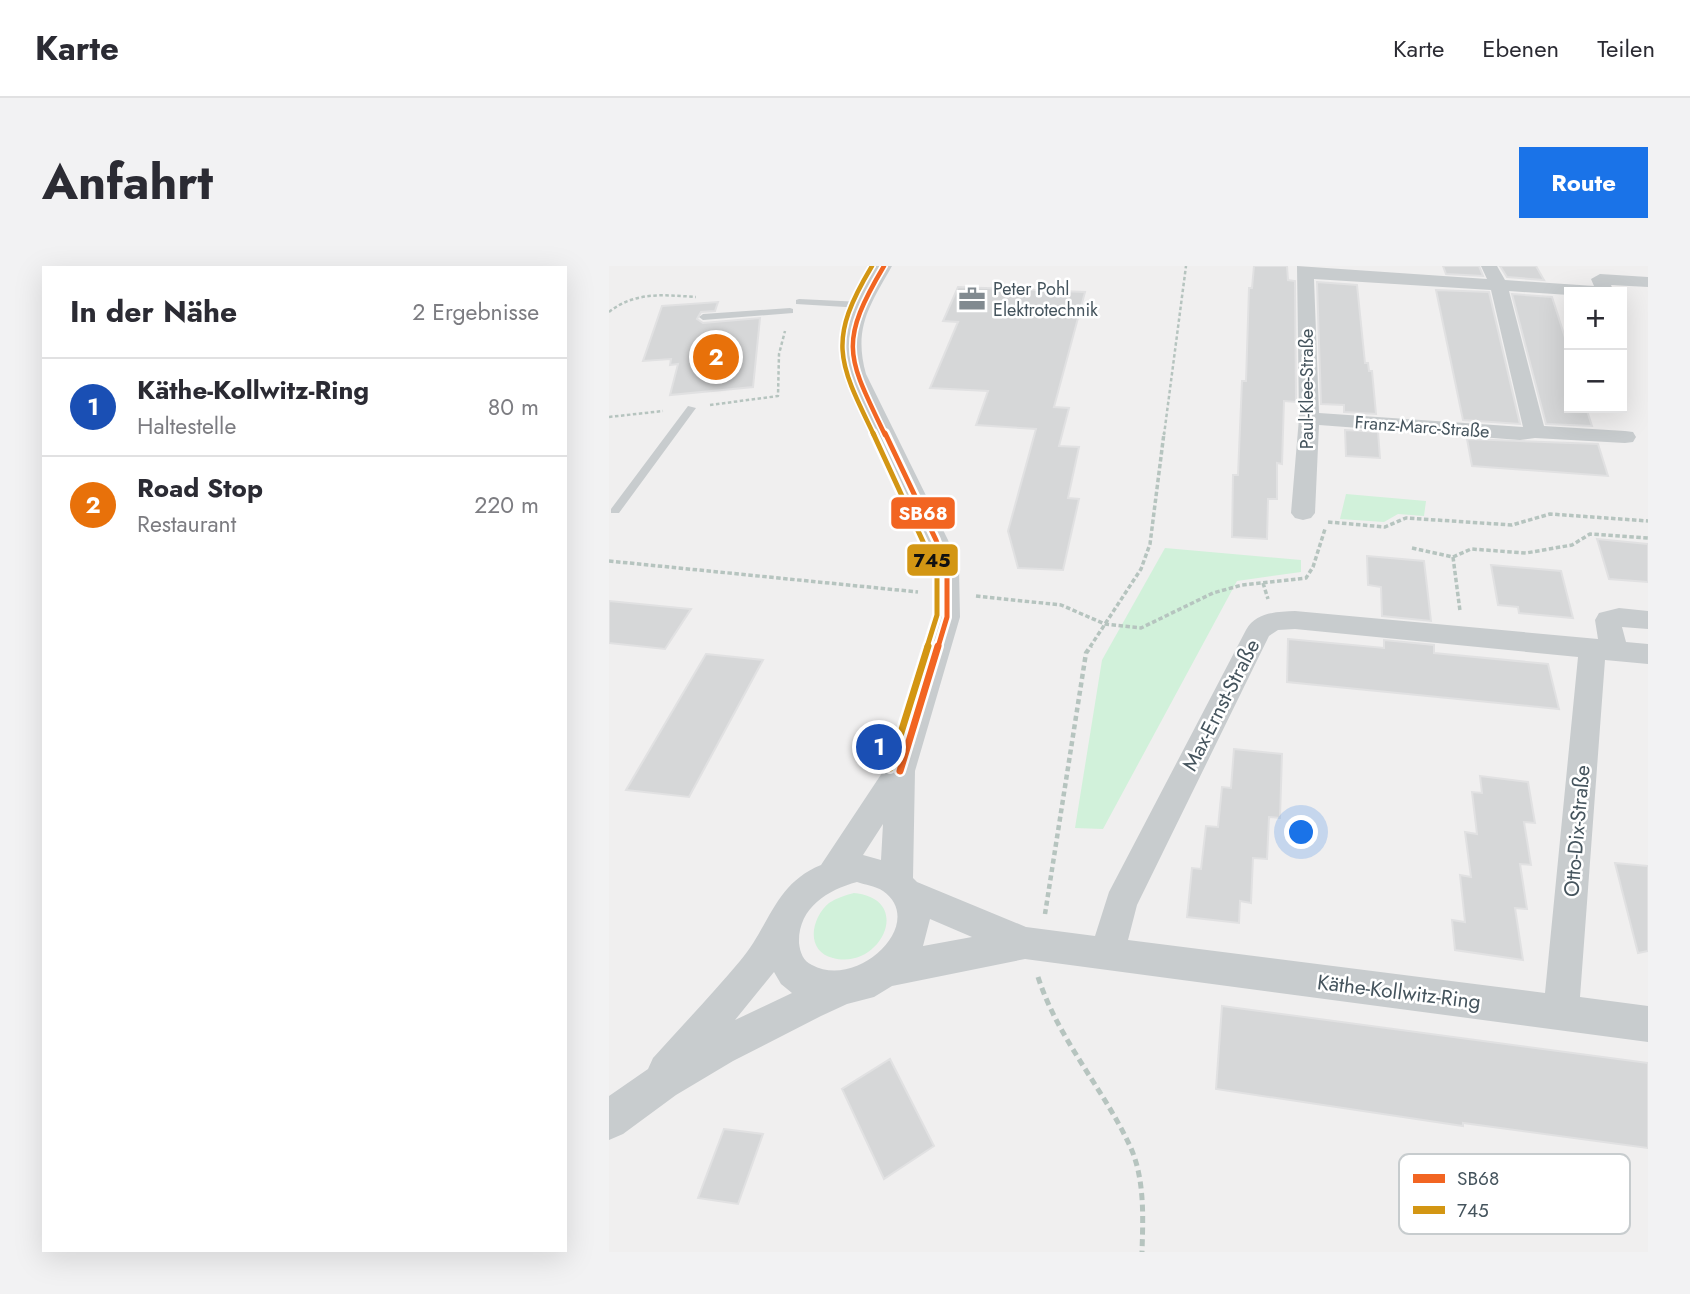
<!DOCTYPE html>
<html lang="de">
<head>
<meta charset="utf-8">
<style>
	body { margin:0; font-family:Jost,sans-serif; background:#f2f2f3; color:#2b2b33 }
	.controls { position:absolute; right:21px; top:21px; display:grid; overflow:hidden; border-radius:0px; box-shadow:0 7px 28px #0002 }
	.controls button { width:63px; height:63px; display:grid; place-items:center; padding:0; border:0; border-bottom:2px solid #e1e1e2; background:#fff; color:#2b2b33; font:35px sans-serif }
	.you { position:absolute; left:693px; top:567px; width:24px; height:24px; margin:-18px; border:5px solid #fff; border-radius:50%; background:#1a73e8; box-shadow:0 0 0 10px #1a73e833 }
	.badge { display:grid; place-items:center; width:46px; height:46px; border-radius:50%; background:#1a73e8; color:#fff; font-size:23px; font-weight:700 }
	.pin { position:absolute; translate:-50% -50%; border:4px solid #fff; box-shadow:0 2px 7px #0006 }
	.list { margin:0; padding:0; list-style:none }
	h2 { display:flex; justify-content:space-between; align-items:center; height:91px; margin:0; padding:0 28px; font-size:30px }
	h2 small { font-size:23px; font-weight:400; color:#7c7c81 }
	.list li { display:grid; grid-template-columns:46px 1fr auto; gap:21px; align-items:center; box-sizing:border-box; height:98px; padding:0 28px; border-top:2px solid #e1e1e2 }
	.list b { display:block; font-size:26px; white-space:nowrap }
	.list p { margin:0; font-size:23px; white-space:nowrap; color:#7c7c81 }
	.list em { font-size:23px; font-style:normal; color:#7c7c81 }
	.map { position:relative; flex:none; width:1039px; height:986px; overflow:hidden; border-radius:0px }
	header { display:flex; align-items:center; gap:42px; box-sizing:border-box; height:98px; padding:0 35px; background:#fff; border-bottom:2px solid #e1e1e2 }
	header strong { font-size:33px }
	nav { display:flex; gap:38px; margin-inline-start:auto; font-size:24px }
	.intro { display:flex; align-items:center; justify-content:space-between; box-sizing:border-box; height:168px; padding:0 42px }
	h1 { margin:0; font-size:49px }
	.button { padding:18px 32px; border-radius:0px; background:#1a73e8; color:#fff; font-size:24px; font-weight:700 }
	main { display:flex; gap:42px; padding:0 42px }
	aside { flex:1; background:#fff; border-radius:0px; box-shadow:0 7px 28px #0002 }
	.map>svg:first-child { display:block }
	.green { fill:#d1f1da }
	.building { fill:#d6d7d8; stroke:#e1e1e2; stroke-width:2 }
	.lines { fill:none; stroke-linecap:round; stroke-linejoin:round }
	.path-far3 { stroke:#b6c4bf; stroke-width:2.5; stroke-dasharray:3.5 2.5; stroke-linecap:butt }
	.path-far2 { stroke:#b6c4bf; stroke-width:3.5; stroke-dasharray:4.5 2.5; stroke-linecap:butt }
	.path-far1 { stroke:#b6c4bf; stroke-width:4.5; stroke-dasharray:5 3.5; stroke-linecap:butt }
	.path { stroke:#b6c4bf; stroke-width:5; stroke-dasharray:7 4.5; stroke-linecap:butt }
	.service { fill:#c8ccce; fill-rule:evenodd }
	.minor { fill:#c8ccce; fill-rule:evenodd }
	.bus-1-far2-casing { stroke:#fff; stroke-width:8 }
	.bus-1-far1-casing { stroke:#fff; stroke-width:10 }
	.bus-1-casing { stroke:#fff; stroke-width:12 }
	.bus-2-far2-casing { stroke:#fff; stroke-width:8 }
	.bus-2-far1-casing { stroke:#fff; stroke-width:10 }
	.bus-2-casing { stroke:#fff; stroke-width:12 }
	.bus-1-far2 { stroke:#f26522; stroke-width:4.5 }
	.bus-1-far1 { stroke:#f26522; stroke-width:5 }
	.bus-1 { stroke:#f26522; stroke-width:7 }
	.bus-2-far2 { stroke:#d39613; stroke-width:4.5 }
	.bus-2-far1 { stroke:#d39613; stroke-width:5 }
	.bus-2 { stroke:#d39613; stroke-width:7 }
	.labels { text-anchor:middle; stroke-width:5; stroke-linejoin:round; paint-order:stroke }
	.far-poi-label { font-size:18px; fill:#45545d; stroke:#fff; text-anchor:start }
	.far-street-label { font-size:18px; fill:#45545d; stroke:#fff }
	.street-label { font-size:21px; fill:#45545d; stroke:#fff }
	.key { fill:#fff; stroke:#c7ccce; stroke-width:2 }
	.key-label { font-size:19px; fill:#45545d }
	.line-badge { stroke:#fff; stroke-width:2.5 }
	.badge-label { font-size:19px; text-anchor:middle; font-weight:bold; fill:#fff }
	.pale-badge-label { font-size:19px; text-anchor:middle; font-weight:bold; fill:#111 }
</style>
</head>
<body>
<header>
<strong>Karte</strong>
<nav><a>Karte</a><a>Ebenen</a><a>Teilen</a></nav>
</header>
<div class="intro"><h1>Anfahrt</h1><a class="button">Route</a></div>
<main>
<aside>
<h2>In der Nähe<small>2 Ergebnisse</small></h2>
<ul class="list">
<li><span class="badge" style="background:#1a4fb4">1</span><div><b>Käthe-Kollwitz-Ring</b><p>Haltestelle</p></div><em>80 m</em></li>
<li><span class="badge" style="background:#e8710a">2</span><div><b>Road Stop</b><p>Restaurant</p></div><em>220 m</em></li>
</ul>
</aside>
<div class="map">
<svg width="1039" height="986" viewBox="0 0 1039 986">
	<rect width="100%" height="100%" fill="#f0efef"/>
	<!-- green -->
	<path class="green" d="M737,228L817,235L815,250L789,248L775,256L731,253Z
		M556,282L692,294V306L628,315L494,563L466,562L493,394Z
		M245,627C306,633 271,705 224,692C196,685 202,652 220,637C228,632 236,629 245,627Z"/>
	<!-- building -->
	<path class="building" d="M645,0H678L679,14L686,15L687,136L675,135L673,198L668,197V233H659L658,273L623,271L624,209H629L633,115H637L640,22H643Z
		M834,0H870L874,10L837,8Z
		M891,0H927L935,14L898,11Z
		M708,16L748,19L756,97H759L760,105H763L767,148L735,146V139L712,138Z
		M349,21L476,26L445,141L460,142L450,180L470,181L459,232L470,233L454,304L409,302L399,265L427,163L367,159L379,125L321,122L349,56L334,55Z
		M827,24L880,26L911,158L854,154Z
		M903,28L943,31L960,84V142H977L983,160L937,158Z
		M109,36L106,45L92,46L88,53L94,57L151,52L144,121L61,129L69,98L61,99L62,93L34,95L53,40Z
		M736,164L769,166L771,192L737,190Z
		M858,173L989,178L999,210L863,200Z
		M988,273L1039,278V316L1000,313Z
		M758,290L815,295L822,355L773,350L772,321L759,319Z
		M882,299L952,305L964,352L910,347L909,341L889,339Z
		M0,335L82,343L56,383L0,377Z
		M679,373L775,382V374L825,379V387L939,398L950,443L678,416Z
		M97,388L154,394L80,531L17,524Z
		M625,483L673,488L671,552L660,551L658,593L644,592L642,637L631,635L630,657L578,651L583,602L592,603L597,560L609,561L613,521L622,522Z
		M871,510L919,516L926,557L915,556L922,599L911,598L918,643L906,642L914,694L846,684L843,654L856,656L851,609L862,611L856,566L868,568L863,526L873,527Z
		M1006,597L1039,600V685L1029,687Z
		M613,740L1039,797V882L854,857V860L607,823Z
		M281,793L325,880L275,913L233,823Z
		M115,863L154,868L129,938L89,932Z"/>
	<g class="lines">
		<!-- path-far3 -->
		<path class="path-far3" d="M0,46C26,25 56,29 87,31
			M101,139L169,130L170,88L176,65
			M0,151L54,145
			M555,169L577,0"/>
		<!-- path-far2 -->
		<path class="path-far2" d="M719,256L776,261L797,252L903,259L941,248L1039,255
			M803,282L844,291L862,283L917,287L963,279L981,268L1039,272
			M844,291L851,345
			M0,295L309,326
			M654,317L659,333
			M367,330L452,339L496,358L532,362L604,327L633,319L697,312L704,301L716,263
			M481,381L532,303L541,278L555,167"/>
		<!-- path-far1 -->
		<path class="path-far1" d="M436,648L477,387L482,380"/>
		<!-- path -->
		<path class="path" d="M429,711C449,773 494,822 521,880C536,913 534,951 533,986"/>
		<!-- service -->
		<path class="service" d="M190,33L253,36L257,39L253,42L187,38V34Z
			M181,42L184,43V47L94,54L90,51L94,48Z
			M79,140L87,142L10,247H2V243Z"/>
		<!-- minor -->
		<path class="minor" d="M267,0H283C261,39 244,62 257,108L339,274L350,304L351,351L306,505L304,612L308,616L417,661L486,670L500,626L637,364C647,346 667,346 686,345L989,373L986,354L990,347L1010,342L1039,345V363L1013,361L1017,376L1039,378V398L996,394L971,731L1039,740V776L416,693L283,720L265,731L238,738L212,750L124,795L67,829L14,868L0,874V830L39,803L44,792C73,760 103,728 131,695C161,660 165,618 212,599L277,501L325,351L327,329L326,304L315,274L237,108C226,62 244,38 267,0ZM686,363L969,391L936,727L519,674L528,639L660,370L669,364ZM274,558L272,594L254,589ZM248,616C256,619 267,620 274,625C319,657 249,724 203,699C194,695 191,686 190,677C189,642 218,624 248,616ZM321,653L363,671L314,680ZM165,706L172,718L183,727L126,754Z
			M688,0L878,13L872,0H888L896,14L985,20L982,13L991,8L1039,11V21L1002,19L1005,26H960V29L900,25L935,160L1016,165L1024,166L1027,171L1024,176L1016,177L926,172L911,174L710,159L706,247L702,252L694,254L686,252L682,247L690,152ZM705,13L882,24L914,161L710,147Z"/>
		<defs>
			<path id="bus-1-far2" d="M275,0C228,79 239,91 276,169"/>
			<path id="bus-1-far1" d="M276,167L327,274L338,304V351L329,381"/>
			<path id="bus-1" d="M291,505L329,380"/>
			<path id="bus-2-far2" d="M263,0C218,75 229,95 265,169"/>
			<path id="bus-2-far1" d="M264,167L328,306V349L318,381"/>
			<path id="bus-2" d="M281,502L319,380"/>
		</defs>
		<!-- bus-1-far2 casing -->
		<use href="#bus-1-far2" class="bus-1-far2-casing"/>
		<!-- bus-1-far1 casing -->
		<use href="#bus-1-far1" class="bus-1-far1-casing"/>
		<!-- bus-1 casing -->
		<use href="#bus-1" class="bus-1-casing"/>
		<!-- bus-2-far2 casing -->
		<use href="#bus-2-far2" class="bus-2-far2-casing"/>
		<!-- bus-2-far1 casing -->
		<use href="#bus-2-far1" class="bus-2-far1-casing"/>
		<!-- bus-2 casing -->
		<use href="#bus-2" class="bus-2-casing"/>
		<!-- bus-1-far2 -->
		<use href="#bus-1-far2" class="bus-1-far2"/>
		<!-- bus-1-far1 -->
		<use href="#bus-1-far1" class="bus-1-far1"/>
		<!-- bus-1 -->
		<use href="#bus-1" class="bus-1"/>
		<!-- bus-2-far2 -->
		<use href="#bus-2-far2" class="bus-2-far2"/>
		<!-- bus-2-far1 -->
		<use href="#bus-2-far1" class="bus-2-far1"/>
		<!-- bus-2 -->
		<use href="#bus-2" class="bus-2"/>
	</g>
	<!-- icons -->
	<defs>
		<symbol id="office-bare" viewBox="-9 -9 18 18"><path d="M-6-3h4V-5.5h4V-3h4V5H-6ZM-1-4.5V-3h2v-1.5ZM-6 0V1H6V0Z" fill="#818a90" stroke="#fff" stroke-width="2.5" paint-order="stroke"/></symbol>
	</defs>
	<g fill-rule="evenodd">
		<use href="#office-bare" x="344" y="14" width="38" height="38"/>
	</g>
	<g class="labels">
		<!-- far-poi labels -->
		<g class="far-poi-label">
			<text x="384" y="29">Peter Pohl<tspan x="384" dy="21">Elektrotechnik</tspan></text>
		</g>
		<!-- far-street labels -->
		<g class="far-street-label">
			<text transform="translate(698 123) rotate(-90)" y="6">Paul-Klee-Straße</text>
			<text transform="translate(813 161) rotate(4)" y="6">Franz-Marc-Straße</text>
		</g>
		<!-- street labels -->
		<g class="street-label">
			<text transform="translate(612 439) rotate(-63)" y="7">Max-Ernst-Straße</text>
			<text transform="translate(968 565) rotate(-85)" y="7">Otto-Dix-Straße</text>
			<text transform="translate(790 726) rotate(7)" y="7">Käthe-Kollwitz-Ring</text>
		</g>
	</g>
	<!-- legend -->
	<rect x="790" y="888" width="231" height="80" rx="10" class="key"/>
	<rect x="804" y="908" width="32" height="9" fill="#f26522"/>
	<rect x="804" y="940" width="32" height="8" fill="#d39613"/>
	<g class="key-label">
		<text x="848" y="919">SB68</text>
		<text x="848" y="951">745</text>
	</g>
	<g class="line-badge">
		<rect x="281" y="230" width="66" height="34" rx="7" fill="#f26522"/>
		<rect x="297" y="277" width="53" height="34" rx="7" fill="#d39613"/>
	</g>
	<g class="badge-label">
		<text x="314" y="254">SB68</text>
	</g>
	<g class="pale-badge-label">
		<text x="323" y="301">745</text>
	</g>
</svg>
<div class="controls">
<button>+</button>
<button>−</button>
</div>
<div class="you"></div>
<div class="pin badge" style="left:270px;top:481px;background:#1a4fb4">1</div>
<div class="pin badge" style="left:107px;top:91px;background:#e8710a">2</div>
</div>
</main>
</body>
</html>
